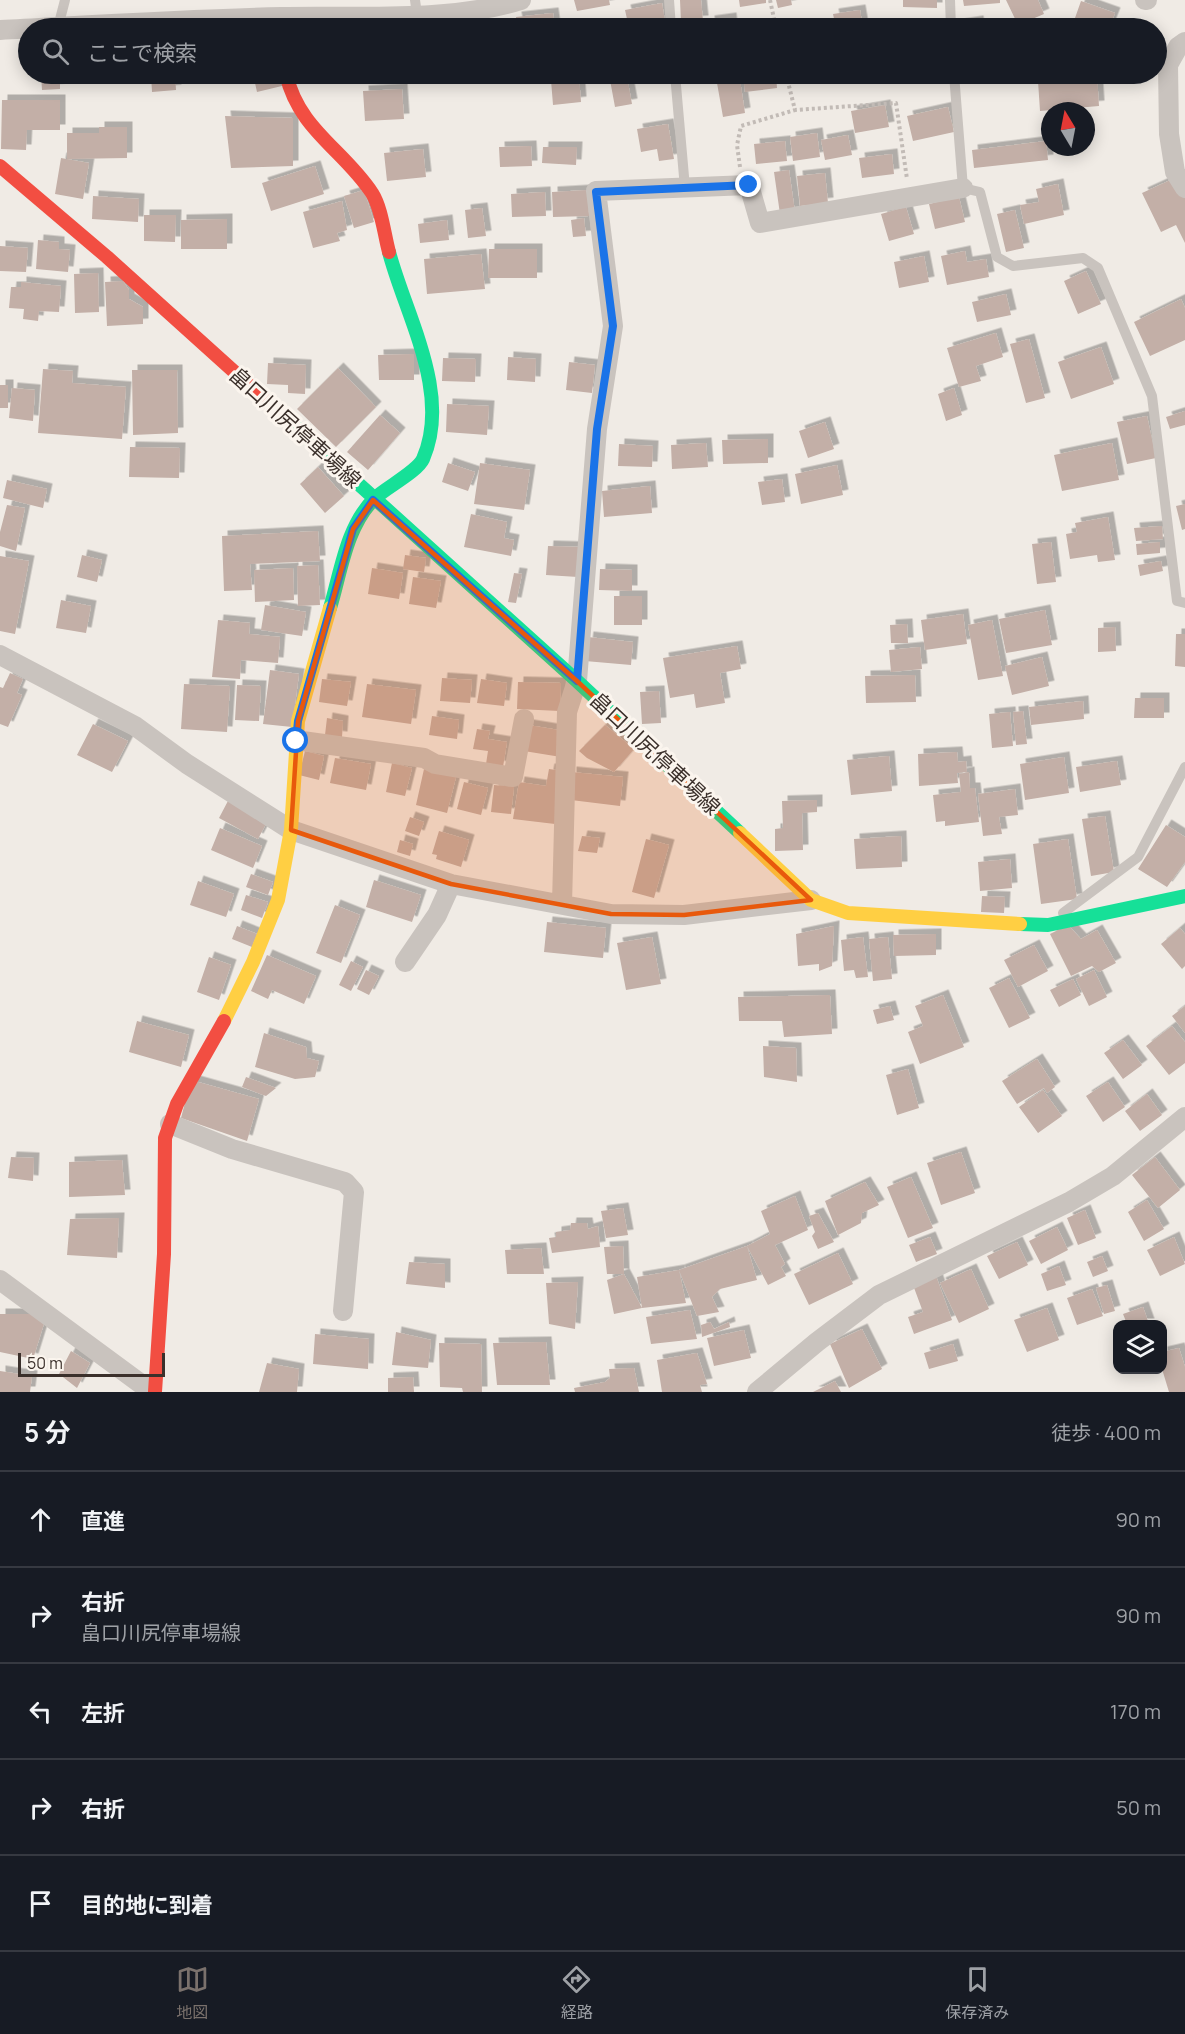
<!DOCTYPE html>
<html lang="ja">
<head>
<meta charset="utf-8">
<style>
	body { margin:0; font-family:Manrope,"Noto Sans JP",sans-serif; background:#242831; color:#f1f3f6 }
	.controls { position:absolute; right:18px; bottom:18px; display:grid; overflow:hidden; border-radius:12px; box-shadow:0 3px 15px #0003 }
	.controls button { width:54px; height:54px; display:grid; place-items:center; padding:0; border:0; border-bottom:2px solid #363941; background:#171b24; color:#f1f3f6; font:30px sans-serif }
	.compass { position:absolute; left:1041px; top:102px; width:54px; height:54px; border-radius:50%; background:#171b24; box-shadow:0 3px 15px #0003; rotate:350deg }
	.scale { position:absolute; left:18px; bottom:15px; width:147px; box-sizing:border-box; padding-left:6px; border:3px solid #3b302b; border-top:0; font-size:16px; line-height:21px; white-space:nowrap; color:#3b302b; -webkit-text-stroke:4px #fbf5ee; paint-order:stroke }
	.stop { position:absolute; width:18px; height:18px; margin:-14px; border:4px solid #1a73e8; border-radius:50%; background:#fff }
	.stop.end { background:#1a73e8; border-color:#fff; box-shadow:0 2px 6px #0008 }
	.list { margin:0; padding:0; list-style:none }
	h2 { display:flex; justify-content:space-between; align-items:center; height:78px; margin:0; padding:0 24px; font-size:26px }
	h2 small { font-size:20px; font-weight:400; color:#9ea1a6 }
	.list li { display:grid; grid-template-columns:39px 1fr auto; gap:18px; align-items:center; box-sizing:border-box; height:96px; padding:0 24px; border-top:2px solid #363941 }
	.list b { display:block; font-size:22px; white-space:nowrap }
	.list p { margin:0; font-size:20px; white-space:nowrap; color:#9ea1a6 }
	.list em { font-size:20px; font-style:normal; color:#9ea1a6 }
	.icon { flex:none; width:33px; height:33px; fill:none; stroke:currentColor; stroke-width:2; stroke-linecap:round; stroke-linejoin:round }
	.map { position:relative; flex:none; width:1185px; height:1392px; overflow:hidden }
	.search { position:absolute; background:#171b24; box-shadow:0 3px 15px #0003; left:18px; right:18px; top:18px; height:66px; display:flex; align-items:center; gap:15px; box-sizing:border-box; padding:0 21px; border-radius:33px; color:#9ea1a6; font-size:22px }
	.sheet { height:558px; background:#171b24 }
	nav { display:flex; justify-content:space-around; align-items:center; box-sizing:border-box; height:84px; border-top:2px solid #363941; background:#171b24; font-size:16px; color:#9ea1a6 }
	nav a { display:grid; justify-items:center; gap:3px }
	nav .on { color:#7a716c }
	.map>svg:first-child { display:block }
	.building { fill:#c3afa7; filter:url(#shadow) }
	.lines { fill:none; stroke-linecap:round; stroke-linejoin:round }
	.path { stroke:#c2bbb6; stroke-width:4; stroke-dasharray:3 3; stroke-linecap:butt }
	.lane { stroke:#c9c3be; stroke-width:10 }
	.street { stroke:#c9c3be; stroke-width:20 }
	.fast { stroke:#16e098; stroke-width:14 }
	.slow { stroke:#ffcf43; stroke-width:14 }
	.jam { stroke:#f24e42; stroke-width:14 }
	.route { stroke:#1a73e8; stroke-width:8 }
	.marked { fill:#e8590c; fill-opacity:0.2; stroke:#e8590c; stroke-width:4.5; stroke-linejoin:round }
	.labels { text-anchor:middle; stroke-width:6; stroke-linejoin:round; paint-order:stroke }
	.street-label { font-size:21px; fill:#3b302b; stroke:#fbf5ee }
</style>
</head>
<body>
<div class="map">
<svg width="1185" height="1392" viewBox="0 0 1185 1392">
	<defs>
		<filter id="shadow"><feDropShadow dx="5.5" dy="-5.5" stdDeviation="0" flood-color="#0004"/></filter>
	</defs>
	<rect width="100%" height="100%" fill="#f0ebe5"/>
	<!-- building -->
	<path class="building" d="M574,0H609L610,5L577,11Z
		M680,0H701L703,21L681,22Z
		M739,0H766V3L740,7Z
		M776,0H791L792,5L778,8Z
		M903,0H937V8L903,7Z
		M963,0H1000V3L964,6Z
		M1006,0H1038L1044,14L1018,25Z
		M1081,1L1115,13L1109,28L1075,18Z
		M662,3L666,27L629,28L625,10Z
		M860,10L863,28H836L833,14Z
		M553,13L555,28H518L516,17Z
		M731,18L732,28H710L709,21Z
		M978,21L979,28H960L959,24Z
		M41,74H60V89L42,90Z
		M151,74H175L176,90L152,92Z
		M253,74H283L286,85L257,92Z
		M743,74H776L777,88L745,92Z
		M839,74H862L863,77L840,80Z
		M1097,76L1099,106L1040,111L1038,81Z
		M579,77L581,102L553,105L551,80Z
		M627,77L632,104L615,107L610,80Z
		M740,80L745,113L723,117L717,83Z
		M402,89L404,119L365,121L363,91Z
		M2,100H60V130H27L26,150L1,149Z
		M885,105L889,127L855,133L851,111Z
		M948,107L954,132L913,141L907,116Z
		M225,116L293,118V166L231,168Z
		M668,124L674,159L659,161L657,149L641,152L637,129Z
		M99,127H127V158L67,159V133H99Z
		M817,133L820,157L793,161L790,137Z
		M848,135L852,155L825,160L821,140Z
		M785,141L787,161L756,164L754,144Z
		M1046,141L1048,160L974,168L972,150Z
		M531,146L532,166L500,167L499,147Z
		M543,147H577L576,165L542,163Z
		M423,149L426,177L387,181L384,153Z
		M892,154L894,174L862,178L859,158Z
		M61,158L89,163L83,199L55,194Z
		M315,166L324,194L271,211L262,183Z
		M789,170L795,212L780,214L774,172Z
		M825,173L828,203L800,206L797,176Z
		M1177,177L1185,194V243L1176,225L1161,232L1142,193Z
		M1058,184L1064,215L1024,224L1020,205L1039,202L1036,189Z
		M364,190L374,222L354,228L344,196Z
		M588,190L589,216L553,217L552,192Z
		M545,192L546,216L512,217L511,194Z
		M93,196L139,199L138,222L92,219Z
		M959,197L965,222L935,229L929,204Z
		M342,201L347,230L337,233L340,241L313,248L303,212Z
		M906,207L914,234L889,241L881,214Z
		M482,208L486,236L468,238L465,210Z
		M1015,210L1024,248L1006,252L997,214Z
		M144,215H176L175,242L144,241Z
		M584,218L586,236L573,237L571,220Z
		M227,219V249H181V220Z
		M447,220L449,240L420,243L418,224Z
		M38,240L59,242V249L70,250L68,272L36,269Z
		M0,246L28,248L26,272L0,271Z
		M489,249H537V278H488Z
		M965,251L967,262L986,259L989,277L947,285L941,256Z
		M481,254L485,289L427,294L424,259Z
		M924,256L929,282L899,288L894,262Z
		M1086,271L1101,304L1078,314L1064,281Z
		M98,273L99,312L75,313L74,274Z
		M123,281L129,290V299L143,307V324L107,326L105,282Z
		M21,282L61,286L59,312L39,311L38,321L23,319L24,309L9,308L11,287H21Z
		M1006,294L1011,315L977,322L972,302Z
		M1181,299L1185,308V340L1150,356L1134,322Z
		M996,333L1003,357L976,366L981,381L959,387L947,348Z
		M1029,339L1045,398L1026,403L1010,344Z
		M1101,347L1114,384L1071,399L1058,362Z
		M414,354V380H379L378,355Z
		M508,357L536,359L535,382L507,380Z
		M443,358L476,359L475,382L442,381Z
		M569,362L595,365L592,393L566,390Z
		M268,363L306,365L305,394L288,393V385L267,384Z
		M338,368L376,407L336,447L297,409Z
		M43,369L73,371L72,383L126,387L122,439L38,433Z
		M132,370H177L178,433L133,435Z
		M0,385H8V408H0Z
		M12,388L35,390L33,421L9,418Z
		M954,388L962,415L946,421L938,394Z
		M447,404L489,406L487,435L446,432Z
		M1185,411V425L1170,429L1166,417Z
		M380,415L400,433L368,470L347,452Z
		M1147,416L1156,458L1127,464L1117,422Z
		M825,422L834,449L808,458L799,431Z
		M768,439V463L723,464L722,440Z
		M706,443L708,467L672,469L671,445Z
		M1112,443L1119,480L1062,491L1054,455Z
		M619,444L653,446L652,467L618,466Z
		M130,447L180,448L179,478L129,477Z
		M448,463L475,472L468,491L442,482Z
		M480,463L530,470L524,510L474,504Z
		M837,465L843,495L801,504L795,474Z
		M318,467L344,496L325,513L300,484Z
		M782,479L785,502L762,505L758,482Z
		M7,480L47,489L43,508L3,498Z
		M650,486L652,513L604,517L602,491Z
		M1185,504V529L1182,530L1176,506Z
		M7,505L25,508L16,551L0,546V532Z
		M471,514L507,522L504,538L514,540L511,556L464,547Z
		M1108,517L1115,560L1098,562L1097,555L1070,559L1066,534L1077,532L1075,523Z
		M1162,526L1163,539L1136,541L1134,528Z
		M318,531L320,561L250,564L252,590L224,591L222,536Z
		M1051,542L1056,582L1037,584L1032,544Z
		M1160,542V553L1137,555L1136,544Z
		M548,546L580,547L578,577L546,575Z
		M82,555L102,560L97,582L77,577Z
		M405,555L426,558L424,572L403,569Z
		M0,556L29,561L15,634L0,631Z
		M1161,561L1163,571L1140,576L1138,565Z
		M318,565L320,605L298,606L297,566Z
		M293,568L294,600L255,602L254,570Z
		M372,568L403,573L399,599L368,594Z
		M600,569L632,570V591L599,590Z
		M514,573L522,574L516,603L508,602Z
		M413,577L441,581L436,608L409,604Z
		M614,596H642V625H614Z
		M61,600L91,606L86,633L56,628Z
		M265,605L306,612L302,636L261,630Z
		M1045,610L1052,645L1006,653L999,619Z
		M963,614L967,644L925,650L921,620Z
		M218,620L250,623L249,634L280,637L278,663L241,660L240,679L212,677Z
		M992,620L1003,676L978,680L968,625Z
		M907,624L908,643H891L890,625Z
		M1115,627L1116,651L1098,652V628Z
		M1176,634H1185V667L1175,666Z
		M588,637L633,642L631,665L585,661Z
		M737,646L741,669L720,673L725,703L696,708L694,694L670,698L663,658Z
		M920,647L922,669L891,672L889,650Z
		M1042,657L1049,686L1012,695L1005,666Z
		M270,670L299,674L292,727L263,724Z
		M10,673L23,679L17,693L22,695L8,727L0,724V687L3,688Z
		M915,675L916,702L866,703L865,676Z
		M442,678L472,680L470,703L440,701Z
		M322,679L351,682L347,706L319,702Z
		M481,679L507,683L504,706L477,703Z
		M518,682L561,683L560,711L517,709Z
		M184,684L230,686L227,732L181,729Z
		M367,684L416,690L411,724L362,717Z
		M237,685L261,686L259,721L235,720Z
		M659,691L661,723L642,724L640,692Z
		M1135,698H1164V718H1134Z
		M1083,701L1084,719L1031,725L1029,707Z
		M1023,711L1027,744L1016,745L1013,712Z
		M1010,712L1013,746L992,748L989,714Z
		M432,716L459,720L457,739L429,735Z
		M327,718L343,721L342,737L325,735Z
		M93,724L128,741L112,772L77,755Z
		M528,725L565,731L561,757L524,751Z
		M605,725L634,749L614,772L587,758L579,751Z
		M477,729L490,731L488,739L507,742L503,767L486,764L488,751L473,749Z
		M305,751L324,756L319,780L299,775Z
		M957,752L958,762L966,761L967,772L957,773L958,783L919,786L918,754Z
		M889,756L892,791L851,795L847,760Z
		M1064,757L1069,793L1025,800L1020,764Z
		M335,758L371,764L366,790L330,783Z
		M1117,761L1121,785L1080,792L1076,767Z
		M392,763L412,768L405,796L386,792Z
		M424,769L456,777L447,813L416,805Z
		M549,769L563,771L555,824L513,819L519,782L546,786Z
		M571,772L623,777L620,806L571,800Z
		M969,772L970,788H975L979,822L945,826V821L936,822L933,795L961,792L959,774Z
		M464,782L488,788L481,815L457,809Z
		M494,785L514,787L511,814L491,812Z
		M1015,789L1018,815L999,817L1002,834L983,836L978,794Z
		M229,799L268,820L258,839L219,818Z
		M817,800V812L802,813L803,850L775,851V829L783,828L782,801Z
		M1105,816L1114,872L1091,876L1082,819Z
		M410,817L424,822L419,836L405,831Z
		M1166,825L1185,837V862L1167,887L1138,869Z
		M220,828L262,846L253,868L211,850Z
		M439,831L469,840L461,867L436,859L437,855L432,854Z
		M582,836L600,838L597,853L578,851Z
		M901,836L902,867L856,869L854,839Z
		M646,839L669,845L654,898L632,892Z
		M1068,839L1077,899L1041,904L1033,844Z
		M400,840L413,844L410,856L397,852Z
		M1010,859L1012,888L980,891L978,862Z
		M251,874L273,882L268,895L246,887Z
		M374,880L421,895L412,922L366,907Z
		M198,881L234,894L226,917L190,905Z
		M246,895L268,902L262,918L241,910Z
		M982,896L1005,897L1004,913L981,912Z
		M335,905L360,915L341,963L316,953Z
		M547,922L606,928L603,958L544,952Z
		M1068,925L1081,939L1097,930L1116,963L1099,972L1092,966L1071,976L1050,934Z
		M237,926L257,934L252,947L232,939Z
		M834,926L832,966L819,971V964L798,966L796,934Z
		M1180,928L1185,934V966L1182,969L1161,944Z
		M936,934V955L894,956L893,935Z
		M652,937L661,984L626,990L617,943Z
		M863,937L868,977L856,978L854,970L844,971L841,940Z
		M888,937L892,979L873,981L869,939Z
		M1034,945L1048,971L1018,987L1004,960Z
		M267,955L316,976L304,1004L272,990L268,999L251,991Z
		M209,957L231,965L219,1000L197,992Z
		M351,961L363,967L351,991L339,985Z
		M366,970L379,976L369,995L357,989Z
		M1094,970L1107,997L1089,1006L1076,979Z
		M1009,978L1030,1018L1009,1028L989,988Z
		M1073,979L1081,995L1059,1007L1050,990Z
		M830,995L832,1034L784,1037L782,1021H739L738,997Z
		M943,995L964,1047L920,1064L908,1032L923,1026L915,1006Z
		M890,1006L894,1020L877,1024L873,1010Z
		M1185,1006V1033L1172,1016Z
		M137,1021L189,1035L181,1067L129,1052Z
		M1172,1026L1185,1042V1063L1169,1075L1146,1046Z
		M264,1033L306,1047L307,1058L319,1061L315,1077L295,1079L255,1067Z
		M1123,1040L1142,1065L1123,1079L1104,1053Z
		M763,1046L796,1048L797,1082L764,1077Z
		M1037,1059L1055,1087L1047,1093L1044,1088L1017,1104L1002,1081Z
		M908,1069L919,1108L897,1115L886,1075Z
		M246,1077L276,1088L266,1096L242,1087Z
		M191,1080L259,1099L247,1141L181,1118Z
		M1108,1082L1125,1107L1103,1122L1086,1096Z
		M1043,1090L1062,1116L1038,1133L1019,1107Z
		M1147,1094L1162,1115L1140,1131L1125,1111Z
		M961,1152L975,1193L941,1205L927,1163Z
		M11,1157L34,1158L33,1181L8,1178Z
		M1155,1157L1180,1190L1158,1208L1132,1175Z
		M122,1160L125,1195L69,1197V1162Z
		M911,1177L933,1228L908,1238L887,1187Z
		M865,1182L879,1205L862,1213L861,1223L838,1235L825,1201Z
		M795,1196L808,1230L775,1245L785,1264L781,1267L786,1276L768,1285L747,1246L770,1234L761,1211Z
		M1147,1200L1164,1229L1144,1241L1128,1212Z
		M623,1208L628,1235L606,1238L601,1211Z
		M1085,1210L1096,1238L1078,1245L1067,1218Z
		M818,1213L834,1242L818,1249L812,1236L815,1232L809,1216Z
		M119,1218L117,1258L67,1255L70,1219Z
		M571,1223H587L588,1229L598,1226L600,1247L552,1253L549,1238L556,1237V1232L570,1230Z
		M1057,1227L1068,1250L1041,1264L1029,1241Z
		M930,1237L937,1254L916,1262L909,1245Z
		M1174,1237L1185,1264L1160,1276L1147,1250Z
		M1017,1242L1028,1265L999,1279L987,1256Z
		M623,1246L624,1274L642,1308L614,1314L607,1280L624,1274H607L604,1247Z
		M747,1246L757,1280L720,1289L712,1297L719,1312L697,1316L679,1270Z
		M541,1248L544,1274H507L505,1250Z
		M838,1253L853,1284L809,1305L794,1274Z
		M1102,1256L1108,1271L1093,1277L1087,1262Z
		M409,1262L445,1264V1288L406,1284Z
		M1059,1266L1066,1285L1047,1291L1041,1274Z
		M971,1269L989,1309L959,1323L940,1283Z
		M679,1270L686,1303L642,1308L637,1277Z
		M936,1276L952,1320L914,1334L908,1317L923,1312L913,1285Z
		M578,1282L575,1329L549,1324L546,1283Z
		M1107,1285L1115,1311L1104,1314L1096,1288Z
		M1092,1289L1103,1316L1077,1325L1067,1298Z
		M1143,1307L1149,1324H1127L1123,1314Z
		M1047,1308L1059,1340L1027,1352L1014,1320Z
		M690,1310L697,1339L651,1344L646,1317Z
		M0,1314H47L33,1359L0,1352Z
		M710,1322L714,1329L729,1322L730,1327L702,1337L701,1325Z
		M862,1329L882,1369L849,1388L830,1344Z
		M744,1330L751,1358L714,1366L707,1338Z
		M396,1332L431,1340L428,1368L392,1365Z
		M315,1334L369,1339L368,1369L313,1364Z
		M546,1342L550,1385H497L493,1343Z
		M439,1343L481,1344L482,1392H463L462,1388L440,1387Z
		M953,1344L958,1361L929,1369L924,1353Z
		M1179,1348L1185,1367V1392H1169L1162,1369V1352Z
		M71,1351L90,1363L77,1388L59,1374Z
		M697,1353L707,1384L700,1385L702,1392H662L657,1360Z
		M267,1363L299,1369L297,1392H259Z
		M634,1368L639,1392H575L574,1388L605,1382L610,1378L609,1369Z
		M0,1371L32,1376L30,1392H0Z
		M413,1377L414,1392H388V1378Z
		M835,1381L841,1392H813Z"/>
	<g class="lines">
		<!-- path -->
		<path class="path" d="M770,0L776,28
			M786,74L795,110L896,103L907,179
			M740,167L737,145L741,126L795,110"/>
		<!-- lane -->
		<path class="lane" d="M415,0L417,14
			M669,0L671,28
			M950,0L951,28
			M58,27L65,0
			M675,74L685,188
			M954,74L963,188L980,192L997,257L1013,266L1083,258L1098,268L1152,396L1177,601L1185,603
			M1063,913L1138,857L1185,767"/>
		<!-- street -->
		<path class="street" d="M1145,0H1147
			M0,30C94,25 188,19 281,17C358,15 448,23 521,0
			M1185,42L1178,47L1168,65L1169,134L1175,172L1185,188
			M0,655L135,726L187,764L291,830L451,884L611,914L684,915L811,900
			M295,740L424,758L435,764L513,777L524,719
			M562,904L567,712L577,681L597,429L613,326L596,191L749,185L760,223L963,188
			M405,962L437,915L451,884
			M170,1124L232,1149L345,1182L354,1192L343,1311
			M0,1280L152,1392
			M757,1392L817,1342L879,1295L1069,1202L1113,1176L1185,1117"/>
		<!-- fast -->
		<path class="fast" d="M281,414L577,681L740,833
			M330,608C341,572 346,527 374,499C385,488 417,472 423,459C452,393 405,314 389,252
			M1020,924L1048,925L1185,896"/>
		<!-- slow -->
		<path class="slow" d="M740,833L811,900L848,913L1020,924
			M224,1021L253,962L278,900L291,830L298,721L330,608"/>
		<!-- jam -->
		<path class="jam" d="M286,74C299,130 343,149 372,193C382,209 384,234 389,252
			M0,166L107,257L281,414
			M155,1392L164,1254L165,1138L177,1104L224,1021"/>
	</g>
	<g class="lines">
		<!-- route -->
		<path class="route" d="M296,741L298,721L353,529L373,500L577,681L597,429L613,326L596,192L749,185"/>
	</g>
	<!-- marked area -->
	<path class="marked" d="M373,500L577,681L811,900L684,915L611,914L451,884L291,830L298,721L353,529Z"/>
	<g class="labels">
		<!-- street labels -->
		<g class="street-label">
			<text transform="translate(295 428) rotate(42)" y="7">畠口川尻停車場線</text>
			<text transform="translate(655 754) rotate(43)" y="7">畠口川尻停車場線</text>
		</g>
	</g>
</svg>
<div class="controls">
<button><svg class="icon" aria-label="layers" viewBox="0 0 24 24"><path d="M12 4l9 5-9 5-9-5zM3 14l9 5 9-5"/></svg></button>
</div>
<svg class="compass" viewBox="-18 -18 36 36"><path d="M0-13l5 13h-10z" fill="#e53935"/><path d="M0 13l5-13h-10z" fill="#9ea1a6"/></svg>
<div class="scale">50 m</div>
<div class="stop" style="left:296px;top:741px"></div>
<div class="stop end" style="left:749px;top:185px"></div>
<div class="search"><svg class="icon" aria-label="search" viewBox="0 0 24 24"><circle cx="10" cy="10" r="6"/><path d="M15 15l6 6"/></svg>ここで検索</div>
</div>
<section class="sheet">
<h2>5 分<small>徒歩 · 400 m</small></h2>
<ul class="list">
<li><svg class="icon" aria-label="ahead" viewBox="0 0 24 24"><path d="M12 20V5M6 11l6-6 6 6"/></svg><div><b>直進</b></div><em>90 m</em></li>
<li><svg class="icon" aria-label="right" viewBox="0 0 24 24"><path d="M7 20v-9h11M14 6l5 5-5 5"/></svg><div><b>右折</b><p>畠口川尻停車場線</p></div><em>90 m</em></li>
<li><svg class="icon" aria-label="left" viewBox="0 0 24 24"><path d="M17 20v-9H6M10 6l-5 5 5 5"/></svg><div><b>左折</b></div><em>170 m</em></li>
<li><svg class="icon" aria-label="right" viewBox="0 0 24 24"><path d="M7 20v-9h11M14 6l5 5-5 5"/></svg><div><b>右折</b></div><em>50 m</em></li>
<li><svg class="icon" aria-label="arrive" viewBox="0 0 24 24"><path d="M6 21V4h12l-3 4 3 4H6"/></svg><div><b>目的地に到着</b></div></li>
</ul>
</section>
<nav>
<a class="on"><svg class="icon" aria-label="map" viewBox="0 0 24 24"><path d="M3 6l6-2 6 2 6-2v14l-6 2-6-2-6 2zM9 4v14M15 6v14"/></svg>地図</a>
<a><svg class="icon" aria-label="directions" viewBox="0 0 24 24"><path d="M12 3l9 9-9 9-9-9zM9 14v-3h6M13 9l2 2-2 2"/></svg>経路</a>
<a><svg class="icon" aria-label="saved" viewBox="0 0 24 24"><path d="M7 4h10v16l-5-4-5 4z"/></svg>保存済み</a>
</nav>
</body>
</html>
